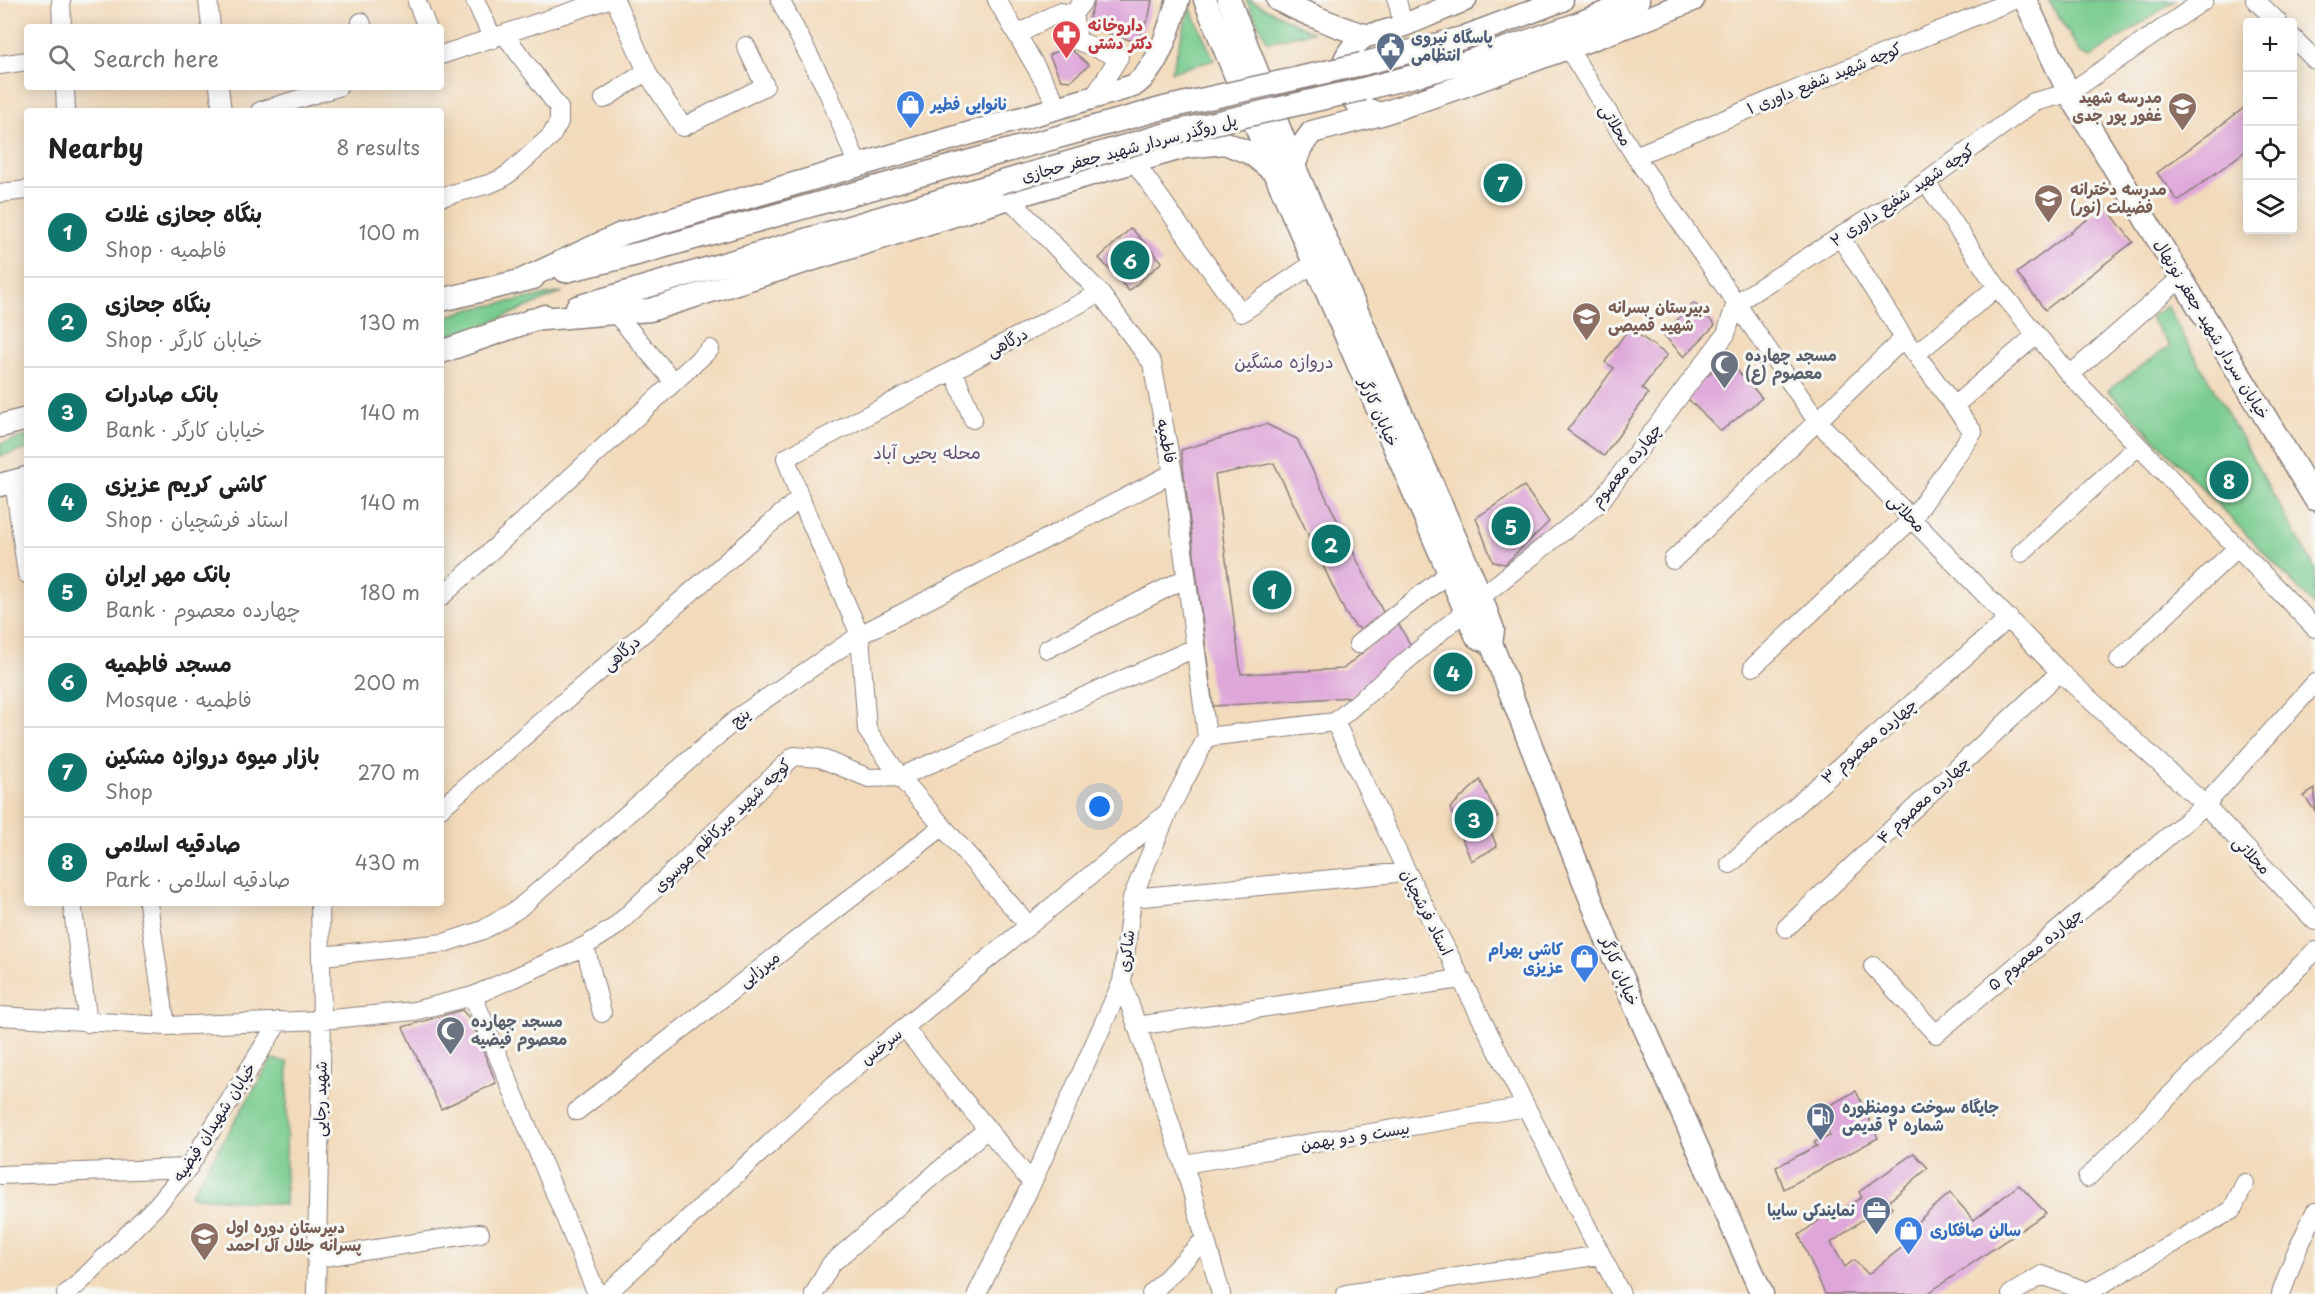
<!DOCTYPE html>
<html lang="en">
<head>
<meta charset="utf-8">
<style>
	body { margin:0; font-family:"Playpen Sans","Playpen Sans Arabic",sans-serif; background:#f6f6f6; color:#222 }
	.controls { position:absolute; right:18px; top:18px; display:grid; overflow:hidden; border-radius:6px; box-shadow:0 3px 15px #0003 }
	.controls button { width:54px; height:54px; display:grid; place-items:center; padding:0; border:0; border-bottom:2px solid #e0e0e0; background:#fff; color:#222; font:30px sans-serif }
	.you { position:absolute; left:1100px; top:807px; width:21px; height:21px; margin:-15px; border:4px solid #fff; border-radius:50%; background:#1a73e8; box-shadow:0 0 0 9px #1a73e833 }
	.badge { display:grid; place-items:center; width:39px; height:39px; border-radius:50%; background:#0f766e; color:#fff; font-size:20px; font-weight:700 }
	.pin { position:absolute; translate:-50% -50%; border:3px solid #fff; box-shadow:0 2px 6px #0006 }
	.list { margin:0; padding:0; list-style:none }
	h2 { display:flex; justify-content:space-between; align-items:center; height:78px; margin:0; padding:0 24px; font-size:26px }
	h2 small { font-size:20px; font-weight:400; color:#767676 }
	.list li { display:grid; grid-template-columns:39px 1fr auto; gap:18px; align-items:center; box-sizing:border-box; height:90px; padding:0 24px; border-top:2px solid #e0e0e0 }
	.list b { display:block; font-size:22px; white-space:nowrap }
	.list p { margin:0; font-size:20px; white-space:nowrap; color:#767676 }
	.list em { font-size:20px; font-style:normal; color:#767676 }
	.icon { flex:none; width:33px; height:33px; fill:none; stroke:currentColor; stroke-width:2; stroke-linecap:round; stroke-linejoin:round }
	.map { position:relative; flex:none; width:2315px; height:1294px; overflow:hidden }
	.search { position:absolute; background:#fff; box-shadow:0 3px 15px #0003; left:24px; top:24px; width:420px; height:66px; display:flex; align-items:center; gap:15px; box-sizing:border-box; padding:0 21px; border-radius:6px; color:#767676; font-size:22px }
	.panel { position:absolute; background:#fff; box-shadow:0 3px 15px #0003; left:24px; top:108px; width:420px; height:798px; border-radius:6px }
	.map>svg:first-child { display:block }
	.green { fill:#79cc8f; stroke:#4e7765; stroke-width:1.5 }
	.building { fill:#dea6d9 }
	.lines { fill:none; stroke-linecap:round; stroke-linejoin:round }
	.minor-casing { stroke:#8a7e7a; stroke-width:20 }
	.major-casing { stroke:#8a7e7a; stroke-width:25 }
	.minor { stroke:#fff; stroke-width:18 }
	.major { stroke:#fff; stroke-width:22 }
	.major-bridge-casing { stroke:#8a7e7a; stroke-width:25; stroke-linecap:butt }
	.major-bridge { stroke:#fff; stroke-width:22 }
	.labels { text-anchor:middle; stroke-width:6; stroke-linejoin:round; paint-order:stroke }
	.health-label { font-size:16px; font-weight:bold; fill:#be3a42; stroke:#f6f6f2; text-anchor:start }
	.service-label { font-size:16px; font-weight:bold; fill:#4e5e75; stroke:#f6f6f2; text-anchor:start }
	.street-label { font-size:16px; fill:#22223b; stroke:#f6f6f2 }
	.education-label { font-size:16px; font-weight:bold; fill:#785e54; stroke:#f6f6f2; text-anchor:start }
	.shop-label { font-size:16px; font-weight:bold; fill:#366cbe; stroke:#f6f6f2; text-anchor:start }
	.worship-label { font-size:16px; font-weight:bold; fill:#5b616d; stroke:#f6f6f2; text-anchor:start }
	.neighbourhood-label { font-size:18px; fill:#645072; stroke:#f6f6f2 }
</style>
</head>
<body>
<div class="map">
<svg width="2315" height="1294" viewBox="0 0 2315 1294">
	<rect width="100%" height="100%" fill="#f6f6f2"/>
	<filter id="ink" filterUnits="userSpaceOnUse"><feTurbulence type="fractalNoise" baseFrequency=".0167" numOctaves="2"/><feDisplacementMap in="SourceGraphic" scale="12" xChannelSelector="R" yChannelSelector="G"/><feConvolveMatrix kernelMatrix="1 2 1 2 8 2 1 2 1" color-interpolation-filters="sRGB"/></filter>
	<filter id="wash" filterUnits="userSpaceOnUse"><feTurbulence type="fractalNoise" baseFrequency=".008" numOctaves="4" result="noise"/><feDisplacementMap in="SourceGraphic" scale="24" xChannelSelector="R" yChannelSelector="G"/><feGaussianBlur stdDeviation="1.35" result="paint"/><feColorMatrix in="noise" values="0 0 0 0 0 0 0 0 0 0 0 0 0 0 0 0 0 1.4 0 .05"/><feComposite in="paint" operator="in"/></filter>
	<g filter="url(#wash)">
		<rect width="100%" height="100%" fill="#f2daba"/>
		<!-- green -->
		<path class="green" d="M1246,0H1250L1312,32L1268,42Z
			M2048,0H2175L2091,57L2081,53Z
			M1190,7L1214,60L1171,72Z
			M563,292L477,328L441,337V318L471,309Z
			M2167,306L2315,569V606L2108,390L2170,346L2150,318Z
			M27,436V449L0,456V444Z
			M272,1059L288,1062L285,1205L190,1196Z"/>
		<g id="blocks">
			<!-- building -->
			<path class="building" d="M1095,0H1152L1149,16L1137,42L1096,30L1089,18Z
				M1067,46L1089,65L1070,81L1061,80L1049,55Z
				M2248,105V149L2178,201L2157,173Z
				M2105,206L2133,242L2045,310L2017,273Z
				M1131,228L1162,262L1129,291L1099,258Z
				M1694,303L1715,325L1684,357L1663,334Z
				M1629,328L1667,355L1642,388L1648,394L1604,456L1567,430L1614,368L1605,362Z
				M1727,359L1762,398L1721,431L1688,399L1699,382Z
				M1266,424L1297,439L1385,616L1362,630L1355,626L1346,614L1274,463L1215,475L1241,674L1343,669L1398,623L1412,648L1351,697L1213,706L1181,450Z
				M1524,486L1549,522L1505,564L1493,562L1476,518Z
				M1480,780L1498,817L1487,822L1497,847L1471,861L1450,808Z
				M2315,789V811L2304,796Z
				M462,1010L471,1020L496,1083L441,1109L403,1027Z
				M1856,1091L1878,1138L1784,1189L1776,1167L1817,1146L1814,1142L1830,1136L1819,1111Z
				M1914,1153L1928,1168L1888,1202L1892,1208L1877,1218L1873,1212L1831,1243L1845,1267L1854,1260L1868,1274L1914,1238L1908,1230L1950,1193L1974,1220L2019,1185L2046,1213L1927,1294H1825L1799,1235L1825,1216L1828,1220L1862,1197L1859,1192Z"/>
		</g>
	</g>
	<g filter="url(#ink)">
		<use href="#blocks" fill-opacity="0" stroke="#8a7e7a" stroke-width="1.5"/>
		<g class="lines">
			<defs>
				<path id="minor" d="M61,0L62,27
					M208,0L211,27
					M475,0L493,39
					M615,0L649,76L683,127L765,86L746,46
					M780,0L828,92L858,166
					M997,0L1059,107
					M1397,0L1403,25
					M2255,0L2278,22
					M417,2L427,27
					M1073,14L1078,41L1119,57L1094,97
					M361,22L363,27
					M1017,35L1059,12L1073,14L1084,0
					M2292,37L2315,60
					M1568,48L1635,156L1817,421L2060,672L2205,805L2315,921
					M441,55L606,0
					M0,65L27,61
					M65,87L66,111
					M219,87L222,111
					M604,99L647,71
					M260,111L338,87
					M1635,156L2014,0
					M1134,161L1241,313L1314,263
					M1926,182L1997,287L2070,375L2315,628
					M0,193L27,190
					M441,197L489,184L501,179L511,172L551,136L559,122V108L505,35
					M1009,198L1100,293L1152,363L1173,473L1207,737
					M616,314L674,382
					M1916,354L1997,287
					M953,370L973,419
					M2070,375L2182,277
					M1954,406L2036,335
					M14,481L27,574
					M2021,553L2138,446
					M1673,560L1904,338
					M441,597L710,349
					M1481,597L1599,503L1726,334L1736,303L1926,182L2034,102L2069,93L2204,0
					M1358,644L1450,572
					M1047,649L1186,578
					M2119,660L2237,548
					M1753,667L1913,518L1973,432L1904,338L1841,238
					M1335,722L1407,872L1621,1294
					M1335,722L1466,610
					M441,808L800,498
					M1730,864L2009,618
					M1132,898L1407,872
					M72,903L88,1023
					M148,903L166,1026
					M1029,926L900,777L867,730L860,635L800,498L786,458L1100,293
					M1786,928L2060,672
					M585,946L602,1013
					M322,956L444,943L483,930L518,909L740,716L860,635L1173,473
					M1873,966L1936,1034L2205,805L2315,683
					M473,996L597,1294
					M0,1016L166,1026L322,1020L414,1011L473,996L585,946L615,927L794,756L820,758L869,778L900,777L1195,648
					M1136,1026L1461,979
					M904,1028L1032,1183
					M577,1111L942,827
					M1184,1164L1526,1107
					M0,1175L188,1168
					M2087,1178L2315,951
					M317,1258L480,1233
					M66,1294L78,1284L157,1205L188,1168L279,1021
					M316,1294L322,1020L320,903
					M606,1294L836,1083L1168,812
					M814,1294L831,1264L987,1129
					M977,1294L1032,1183L1122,982
					M1151,1294L1205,1239
					M1221,1294L1184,1164L1122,982L1132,898L1168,812L1207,737L1335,722
					M1346,1294L1601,1255
					M2011,1294L2042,1275L2088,1292L2232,1210L2245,1183
					M2281,1294L2295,1255L2315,1212"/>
				<path id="major" d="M1205,0L1275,173L1477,637L1491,643
					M1229,0L1294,166L1481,597L1493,630L1491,643L1613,956L1762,1294
					M1278,0C1292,7 1356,36 1369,35C1395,32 1438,10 1465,0
					M2025,0L2069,93L2315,499
					M1367,35C1328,60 1337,104 1381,114
					M1362,64L1462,38L1562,0
					M1364,89L1464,63L1572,26L1638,0
					M1294,166L1301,147L1312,132L1381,114L1460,87L1636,23L1693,0
					M565,271L637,254L992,155
					M518,282L621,234L1133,86C1159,69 1169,28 1178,0
					M441,300L533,278
					M577,307L999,183
					M531,320L650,310L1009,198L1185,147L1225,143L1252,154L1275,173
					M441,352L545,316
					M0,426L27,419
					M0,485L27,478"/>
			</defs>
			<!-- minor casing -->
			<use href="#minor" class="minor-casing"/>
			<!-- major casing -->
			<use href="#major" class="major-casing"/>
			<!-- minor -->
			<use href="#minor" class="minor"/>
			<!-- major -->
			<use href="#major" class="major"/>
			<defs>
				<path id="major-bridge" d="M992,155L1164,108L1362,64
					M999,183L1170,133L1364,89"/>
			</defs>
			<!-- major-bridge casing -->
			<use href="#major-bridge" class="major-bridge-casing"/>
			<!-- major-bridge -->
			<use href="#major-bridge" class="major-bridge"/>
		</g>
	</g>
	<!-- icons -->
	<defs>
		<symbol id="pharmacy-pin" viewBox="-11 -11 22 30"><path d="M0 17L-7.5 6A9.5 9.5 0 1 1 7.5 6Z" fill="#e0444e" stroke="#f6f6f2"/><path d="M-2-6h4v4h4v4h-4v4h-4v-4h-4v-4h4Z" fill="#fff"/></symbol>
		<symbol id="civic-pin" viewBox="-11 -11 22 30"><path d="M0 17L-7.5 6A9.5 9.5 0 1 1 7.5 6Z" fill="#5c6f8a" stroke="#f6f6f2"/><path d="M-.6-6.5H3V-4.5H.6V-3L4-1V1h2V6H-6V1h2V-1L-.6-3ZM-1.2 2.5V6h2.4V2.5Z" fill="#fff"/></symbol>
		<symbol id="shop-pin" viewBox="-11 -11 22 30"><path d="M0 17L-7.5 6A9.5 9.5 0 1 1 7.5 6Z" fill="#3f7fe0" stroke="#f6f6f2"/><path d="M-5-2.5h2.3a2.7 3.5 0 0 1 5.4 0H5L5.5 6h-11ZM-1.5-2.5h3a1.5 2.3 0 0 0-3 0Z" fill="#fff"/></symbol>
		<symbol id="school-pin" viewBox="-11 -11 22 30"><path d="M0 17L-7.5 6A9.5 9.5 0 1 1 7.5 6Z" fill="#8d6e63" stroke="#f6f6f2"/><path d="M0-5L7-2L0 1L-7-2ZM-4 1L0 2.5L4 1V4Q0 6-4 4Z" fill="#fff"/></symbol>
		<symbol id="mosque-pin" viewBox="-11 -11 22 30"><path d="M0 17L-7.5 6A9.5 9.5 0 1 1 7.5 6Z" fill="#6b7280" stroke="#f6f6f2"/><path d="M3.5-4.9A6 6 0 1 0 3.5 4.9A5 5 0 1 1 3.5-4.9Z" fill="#fff"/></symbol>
		<symbol id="fuel-pin" viewBox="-11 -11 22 30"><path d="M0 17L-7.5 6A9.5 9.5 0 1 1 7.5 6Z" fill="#5c6f8a" stroke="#f6f6f2"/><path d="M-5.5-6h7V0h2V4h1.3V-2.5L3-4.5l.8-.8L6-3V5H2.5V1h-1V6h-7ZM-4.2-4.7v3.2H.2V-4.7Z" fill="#fff"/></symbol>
		<symbol id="office-pin" viewBox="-11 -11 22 30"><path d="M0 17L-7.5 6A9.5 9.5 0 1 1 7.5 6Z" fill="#5c6f8a" stroke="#f6f6f2"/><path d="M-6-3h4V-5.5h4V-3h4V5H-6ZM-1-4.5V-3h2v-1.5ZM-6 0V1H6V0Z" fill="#fff"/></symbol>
	</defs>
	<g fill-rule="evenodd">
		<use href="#pharmacy-pin" x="1050" y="18" width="33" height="45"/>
		<use href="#civic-pin" x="1374" y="30" width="33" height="45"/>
		<use href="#shop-pin" x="894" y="88" width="33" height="45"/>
		<use href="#school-pin" x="2166" y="90" width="33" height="45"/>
		<use href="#school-pin" x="2032" y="182" width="33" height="45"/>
		<use href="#school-pin" x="1570" y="300" width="33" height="45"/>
		<use href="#mosque-pin" x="1708" y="348" width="33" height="45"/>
		<use href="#shop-pin" x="1568" y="942" width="33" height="45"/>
		<use href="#mosque-pin" x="434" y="1014" width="33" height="45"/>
		<use href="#fuel-pin" x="1804" y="1100" width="33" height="45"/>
		<use href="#office-pin" x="1860" y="1194" width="33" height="45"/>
		<use href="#shop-pin" x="1892" y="1214" width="33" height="45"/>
		<use href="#school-pin" x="188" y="1220" width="33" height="45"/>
	</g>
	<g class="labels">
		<!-- health labels -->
		<g class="health-label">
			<text x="1088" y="31">داروخانه<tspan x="1088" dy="18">دکتر دشتی</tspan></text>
		</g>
		<!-- service labels -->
		<g class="service-label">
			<text x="1411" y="43">پاسگاه نیروی<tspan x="1411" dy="18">انتظامی</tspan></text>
			<text x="1842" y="1113">جایگاه سوخت دومنظوره<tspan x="1842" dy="18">شماره ۲ قدیمی</tspan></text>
			<text x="1855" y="1216" text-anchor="end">نمايندكى سايبا</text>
		</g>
		<!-- street labels -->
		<g class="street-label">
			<text transform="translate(1824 78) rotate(-22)" y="6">کوچه شهید شفیع داوری ۱</text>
			<text transform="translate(1616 125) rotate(58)" y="6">محلاتی</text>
			<text transform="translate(1129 148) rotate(-15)" y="6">پل روگذر سردار شهید جعفر حجازی</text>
			<text transform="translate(1902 195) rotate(-34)" y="6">کوچه شهید شفیع داوری ۲</text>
			<text transform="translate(2212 329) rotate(59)" y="6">خیابان سردار شهید جعفر نونهال</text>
			<text transform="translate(1007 342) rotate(-28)" y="6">درگاهی</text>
			<text transform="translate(1379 412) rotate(66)" y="6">خیابان کارگر</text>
			<text transform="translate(1167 441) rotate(79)" y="6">فاطمیه</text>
			<text transform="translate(1626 465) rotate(-51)" y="6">چهارده معصوم</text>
			<text transform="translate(1907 513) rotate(46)" y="6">محلاتی</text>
			<text transform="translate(621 653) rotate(-41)" y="6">درگاهی</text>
			<text transform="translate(740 717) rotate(-38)" y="6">ینج</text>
			<text transform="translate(1869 741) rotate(-41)" y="6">چهارده معصوم ۳</text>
			<text transform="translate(1923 800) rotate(-43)" y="6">چهارده معصوم ۴</text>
			<text transform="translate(722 825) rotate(-44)" y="6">کوچه شهید میرکاظم موسوی</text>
			<text transform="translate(2252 855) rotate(46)" y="6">محلاتی</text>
			<text transform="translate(1427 912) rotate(63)" y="6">استاد فرشچیان</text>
			<text transform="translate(2035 949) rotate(-40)" y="6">چهارده معصوم ۵</text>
			<text transform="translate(1126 951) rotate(-83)" y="6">شاکری</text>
			<text transform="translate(759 969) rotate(-38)" y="6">میرزایی</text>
			<text transform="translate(1620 971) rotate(67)" y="6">خیابان کارگر</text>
			<text transform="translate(881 1046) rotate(-39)" y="6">سرخس</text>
			<text transform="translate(320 1099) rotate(-89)" y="6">شهید رجایی</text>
			<text transform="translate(214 1122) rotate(-57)" y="6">خیابان شهیدان فیضیه</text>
			<text transform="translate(1355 1136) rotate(-9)" y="6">بیست و دو بهمن</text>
		</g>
		<!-- education labels -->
		<g class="education-label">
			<text x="2162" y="103" text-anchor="end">مدرسه شهید<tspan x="2162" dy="18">غفور پور جدی</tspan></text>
			<text x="2070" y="195">مدرسه دخترانه<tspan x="2070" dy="18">فضیلت (نور)</tspan></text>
			<text x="1608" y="313">دبیرستان پسرانه<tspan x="1608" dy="18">شهید قمیصی</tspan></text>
			<text x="226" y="1233">دبیرستان دوره اول<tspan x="226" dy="18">پسرانه جلال آل احمد</tspan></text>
		</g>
		<!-- shop labels -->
		<g class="shop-label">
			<text x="931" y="110">نانوایی فطیر</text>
			<text x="1563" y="955" text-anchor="end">کاشی بهرام<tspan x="1563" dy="18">عزیزی</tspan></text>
			<text x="1930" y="1236">سالن صافكارى</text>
		</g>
		<!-- worship labels -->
		<g class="worship-label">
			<text x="1745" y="361">مسجد چهارده<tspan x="1745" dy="18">معصوم (ع)</tspan></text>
			<text x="471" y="1027">مسجد چهارده<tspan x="471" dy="18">معصوم فیضیه</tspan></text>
		</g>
		<!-- neighbourhood labels -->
		<g class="neighbourhood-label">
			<text x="1284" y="368">دروازه مشگین</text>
			<text x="927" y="459">محله یحیی آباد</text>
		</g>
	</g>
</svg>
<div class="controls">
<button>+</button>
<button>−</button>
<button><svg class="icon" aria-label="locate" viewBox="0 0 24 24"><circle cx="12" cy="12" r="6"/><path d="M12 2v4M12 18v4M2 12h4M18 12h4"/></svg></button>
<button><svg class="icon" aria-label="layers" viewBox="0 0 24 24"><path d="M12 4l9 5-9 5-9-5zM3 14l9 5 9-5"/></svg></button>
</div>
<div class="you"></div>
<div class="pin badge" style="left:1272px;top:590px">1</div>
<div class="pin badge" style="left:1331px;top:544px">2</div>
<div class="pin badge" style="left:1474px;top:819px">3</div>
<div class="pin badge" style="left:1453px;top:672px">4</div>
<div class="pin badge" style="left:1511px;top:526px">5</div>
<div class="pin badge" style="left:1130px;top:260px">6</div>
<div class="pin badge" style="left:1503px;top:183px">7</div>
<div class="pin badge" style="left:2229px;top:480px">8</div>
<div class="search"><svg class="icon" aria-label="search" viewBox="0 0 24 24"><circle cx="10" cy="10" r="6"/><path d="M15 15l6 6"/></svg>Search here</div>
<section class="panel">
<h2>Nearby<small>8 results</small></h2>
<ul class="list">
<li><span class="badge">1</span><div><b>بنگاه جحازی غلات</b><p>Shop · فاطمیه</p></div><em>100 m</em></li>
<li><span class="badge">2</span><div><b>بنگاه جحازی</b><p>Shop · خیابان کارگر</p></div><em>130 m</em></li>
<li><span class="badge">3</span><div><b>بانک صادرات</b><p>Bank · خیابان کارگر</p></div><em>140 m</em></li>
<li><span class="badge">4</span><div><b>کاشی کریم عزیزی</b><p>Shop · استاد فرشچیان</p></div><em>140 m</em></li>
<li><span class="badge">5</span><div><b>بانک مهر ایران</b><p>Bank · چهارده معصوم</p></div><em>180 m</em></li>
<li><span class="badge">6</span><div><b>مسجد فاطمیه</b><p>Mosque · فاطمیه</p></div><em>200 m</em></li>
<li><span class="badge">7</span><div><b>بازار میوه دروازه مشکین</b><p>Shop</p></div><em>270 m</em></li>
<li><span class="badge">8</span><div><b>صادقیه اسلامی</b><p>Park · صادقیه اسلامی</p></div><em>430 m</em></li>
</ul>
</section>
</div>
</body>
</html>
